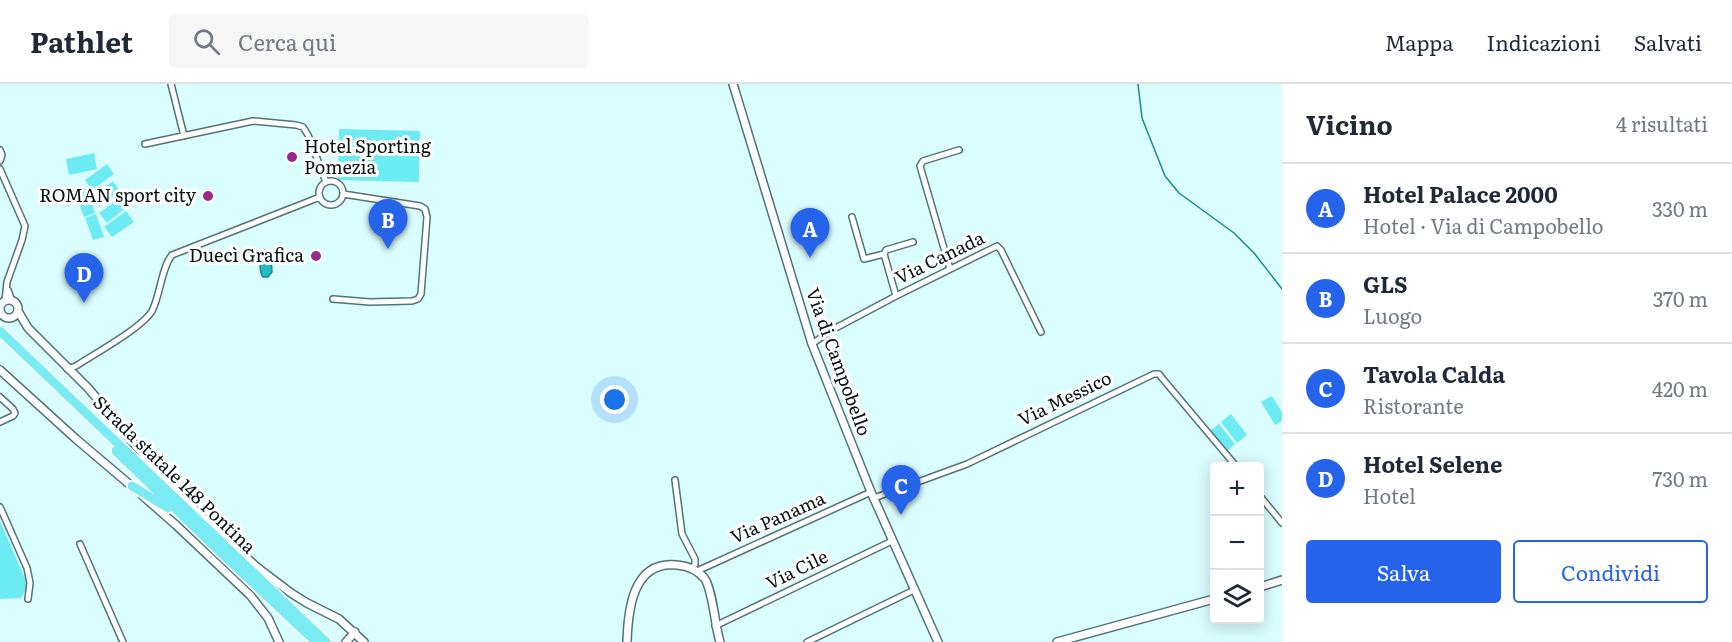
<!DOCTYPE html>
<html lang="it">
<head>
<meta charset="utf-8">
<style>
	body { margin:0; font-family:Literata,serif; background:#f6f6f7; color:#1f2937 }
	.controls { position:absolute; right:18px; bottom:18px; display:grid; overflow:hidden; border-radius:6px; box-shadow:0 3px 15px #0003 }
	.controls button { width:54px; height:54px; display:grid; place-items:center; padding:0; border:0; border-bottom:2px solid #e0e1e3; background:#fff; color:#1f2937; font:30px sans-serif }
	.you { position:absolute; left:615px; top:316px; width:21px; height:21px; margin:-15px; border:4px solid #fff; border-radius:50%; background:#1a73e8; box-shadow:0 0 0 9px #1a73e833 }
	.badge { display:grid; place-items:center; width:39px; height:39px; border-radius:50%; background:#2563eb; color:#fff; font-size:20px; font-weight:700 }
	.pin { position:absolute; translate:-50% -50px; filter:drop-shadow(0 2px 3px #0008) }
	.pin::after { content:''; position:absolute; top:32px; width:21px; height:18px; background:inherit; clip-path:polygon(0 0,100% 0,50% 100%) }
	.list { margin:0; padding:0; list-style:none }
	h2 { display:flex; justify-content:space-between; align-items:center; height:78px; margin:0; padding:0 24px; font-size:26px }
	h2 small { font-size:20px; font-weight:400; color:#747a83 }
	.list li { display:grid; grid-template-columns:39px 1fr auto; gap:18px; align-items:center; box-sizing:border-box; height:90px; padding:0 24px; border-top:2px solid #e0e1e3 }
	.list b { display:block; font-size:22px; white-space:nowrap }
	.list p { margin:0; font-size:20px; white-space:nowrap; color:#747a83 }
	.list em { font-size:20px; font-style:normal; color:#747a83 }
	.actions { display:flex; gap:12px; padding:18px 24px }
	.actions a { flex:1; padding:14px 0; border:2px solid #2563eb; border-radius:6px; text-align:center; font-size:21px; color:#2563eb }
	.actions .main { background:#2563eb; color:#fff }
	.icon { flex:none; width:33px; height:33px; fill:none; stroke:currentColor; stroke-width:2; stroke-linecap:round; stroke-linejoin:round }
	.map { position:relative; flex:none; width:1282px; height:558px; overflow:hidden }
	header { display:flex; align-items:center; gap:36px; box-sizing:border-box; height:84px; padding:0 30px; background:#fff; border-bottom:2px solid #e0e1e3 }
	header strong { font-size:28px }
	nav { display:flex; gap:33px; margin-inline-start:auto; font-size:21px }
	.search { width:420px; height:54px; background:#f6f6f7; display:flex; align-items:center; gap:15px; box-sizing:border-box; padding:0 21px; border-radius:6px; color:#747a83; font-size:22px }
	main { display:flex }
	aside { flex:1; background:#fff }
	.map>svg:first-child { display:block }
	.green { fill:#6debf3 }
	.water { fill:#23bbc4; stroke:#1a888f; stroke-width:1.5 }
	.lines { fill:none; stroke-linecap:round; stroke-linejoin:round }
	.stream { stroke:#1a888f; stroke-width:1.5 }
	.minor-casing { stroke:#547375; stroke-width:8 }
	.tertiary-casing { stroke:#547375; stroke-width:10 }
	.trunk-casing { stroke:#fff; stroke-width:12 }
	.minor { stroke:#fff; stroke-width:5 }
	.tertiary { stroke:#fff; stroke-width:7 }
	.trunk { stroke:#7aebf2; stroke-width:9 }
	.poi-dot { fill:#962b8c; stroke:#fff; stroke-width:2 }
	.labels { text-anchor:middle; stroke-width:6; stroke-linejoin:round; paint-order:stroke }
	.poi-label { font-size:18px; fill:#061213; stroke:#fff; text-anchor:end }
	.street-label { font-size:18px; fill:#061213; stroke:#fff }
</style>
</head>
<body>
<header>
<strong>Pathlet</strong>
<div class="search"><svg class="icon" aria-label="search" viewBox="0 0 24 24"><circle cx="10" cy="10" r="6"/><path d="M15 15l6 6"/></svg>Cerca qui</div>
<nav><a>Mappa</a><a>Indicazioni</a><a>Salvati</a></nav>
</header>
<main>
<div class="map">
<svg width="1282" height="558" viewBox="0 0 1282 558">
	<rect width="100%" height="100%" fill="#dafdff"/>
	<!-- green -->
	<path class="green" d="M339,45L420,47L419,98L338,96Z
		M94,69L97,85L69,91L66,75Z
		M107,80L114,90L92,106L85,96Z
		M113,97L120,107L99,122L92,113Z
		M87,104L95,129L84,133L75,108Z
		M120,114L127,123L107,139L99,129Z
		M126,127L134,138L112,153L104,143Z
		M96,130L104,153L93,156L85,134Z
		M1272,312L1282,328V337L1275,341L1261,318Z
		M1231,330L1247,351L1237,359L1221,338Z
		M1219,340L1235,360L1226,368L1209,348Z
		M0,437L27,499L26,505L21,514L0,515Z"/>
	<!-- water -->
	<path class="water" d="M263,166L273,167L275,170L271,171L272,188L268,193H263C258,187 262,178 258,171L260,168Z"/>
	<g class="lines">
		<!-- stream -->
		<path class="stream" d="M1138,0L1142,34L1165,92L1179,109L1234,149L1254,169L1282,205"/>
		<defs>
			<path id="minor" d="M171,0L184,52
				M145,60L253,37L296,41L303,43L308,51L326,98
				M0,66L2,71L0,77
				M0,85L25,142L22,156L7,198L5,217
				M319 109a12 12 0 1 1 24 0a12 12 0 1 1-24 0Z
				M852,133L864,175L884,170L886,166L913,158
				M884,170L896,212
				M950,185L920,82L923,77L959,66
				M8,206L12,217
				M333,215L370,218L412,217L418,215L421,210L427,133L425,125L420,122L343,110
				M812,260L830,247L896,212L997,162L1001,166L1041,248
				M67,285L76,282C94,270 142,244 152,227C160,212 162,182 172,171L320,113
				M0,313L13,325L15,329L13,332L0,338
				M675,396L682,450L695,475V480L692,485
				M1260,412L1282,439
				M874,414L967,380L1154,290H1159L1162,294L1236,382
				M0,423L27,484L30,499L28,515
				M80,460L123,558
				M697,487L871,408
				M715,542L892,457
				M807,558L914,506"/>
			<path id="tertiary" d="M733,0L812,260L871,408L938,558
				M0 225a9 9 0 1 1 18 0a9 9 0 1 1-18 0Z
				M18,227L28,244L89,305L165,397L222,452L258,484L291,509L307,519L339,535L364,558
				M0,286L76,355L135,405
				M143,412L176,441L250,511L268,534L279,558
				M1260,503L1282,496
				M346,558L355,548
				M627,558C628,525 633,476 677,481C688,482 698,486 705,495C713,508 715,542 720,558
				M1057,558L1214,515"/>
			<path id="trunk" d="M0,247L326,558
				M116,367L218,466L316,558
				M132,402L168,424"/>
		</defs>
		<!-- minor casing -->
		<use href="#minor" class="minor-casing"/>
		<!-- tertiary casing -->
		<use href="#tertiary" class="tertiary-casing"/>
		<!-- trunk casing -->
		<use href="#trunk" class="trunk-casing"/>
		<!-- minor -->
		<use href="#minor" class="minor"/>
		<!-- tertiary -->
		<use href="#tertiary" class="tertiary"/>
		<!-- trunk -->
		<use href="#trunk" class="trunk"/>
	</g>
	<!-- markers -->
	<g class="poi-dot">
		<circle cx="292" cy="73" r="6"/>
		<circle cx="208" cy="112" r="6"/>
		<circle cx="316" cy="172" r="6"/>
	</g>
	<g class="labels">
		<!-- poi labels -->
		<g class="poi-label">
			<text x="304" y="69" text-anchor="start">Hotel Sporting<tspan x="304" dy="21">Pomezia</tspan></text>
			<text x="196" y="118">ROMAN sport city</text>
			<text x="304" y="178">Duecì Grafica</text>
		</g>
		<!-- street labels -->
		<g class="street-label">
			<text transform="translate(940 174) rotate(-26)" y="6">Via Canada</text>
			<text transform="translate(838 278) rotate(70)" y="6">Via di Campobello</text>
			<text transform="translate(1065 315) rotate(-26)" y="6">Via Messico</text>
			<text transform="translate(174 391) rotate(44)" y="6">Strada statale 148 Pontina</text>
			<text transform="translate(778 434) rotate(-24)" y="6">Via Panama</text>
			<text transform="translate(797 486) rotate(-26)" y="6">Via Cile</text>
		</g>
	</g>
</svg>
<div class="controls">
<button>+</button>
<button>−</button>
<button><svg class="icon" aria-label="layers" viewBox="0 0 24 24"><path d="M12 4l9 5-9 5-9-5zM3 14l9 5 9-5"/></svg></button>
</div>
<div class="you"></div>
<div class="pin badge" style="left:810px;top:174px">A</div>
<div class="pin badge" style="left:388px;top:165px">B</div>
<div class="pin badge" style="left:901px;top:431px">C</div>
<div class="pin badge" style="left:84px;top:219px">D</div>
</div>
<aside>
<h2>Vicino<small>4 risultati</small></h2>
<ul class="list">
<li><span class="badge">A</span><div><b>Hotel Palace 2000</b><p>Hotel · Via di Campobello</p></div><em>330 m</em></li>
<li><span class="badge">B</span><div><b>GLS</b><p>Luogo</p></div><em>370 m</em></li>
<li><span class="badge">C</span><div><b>Tavola Calda</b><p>Ristorante</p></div><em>420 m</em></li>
<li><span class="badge">D</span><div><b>Hotel Selene</b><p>Hotel</p></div><em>730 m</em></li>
</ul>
<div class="actions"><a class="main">Salva</a><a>Condividi</a></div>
</aside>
</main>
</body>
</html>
